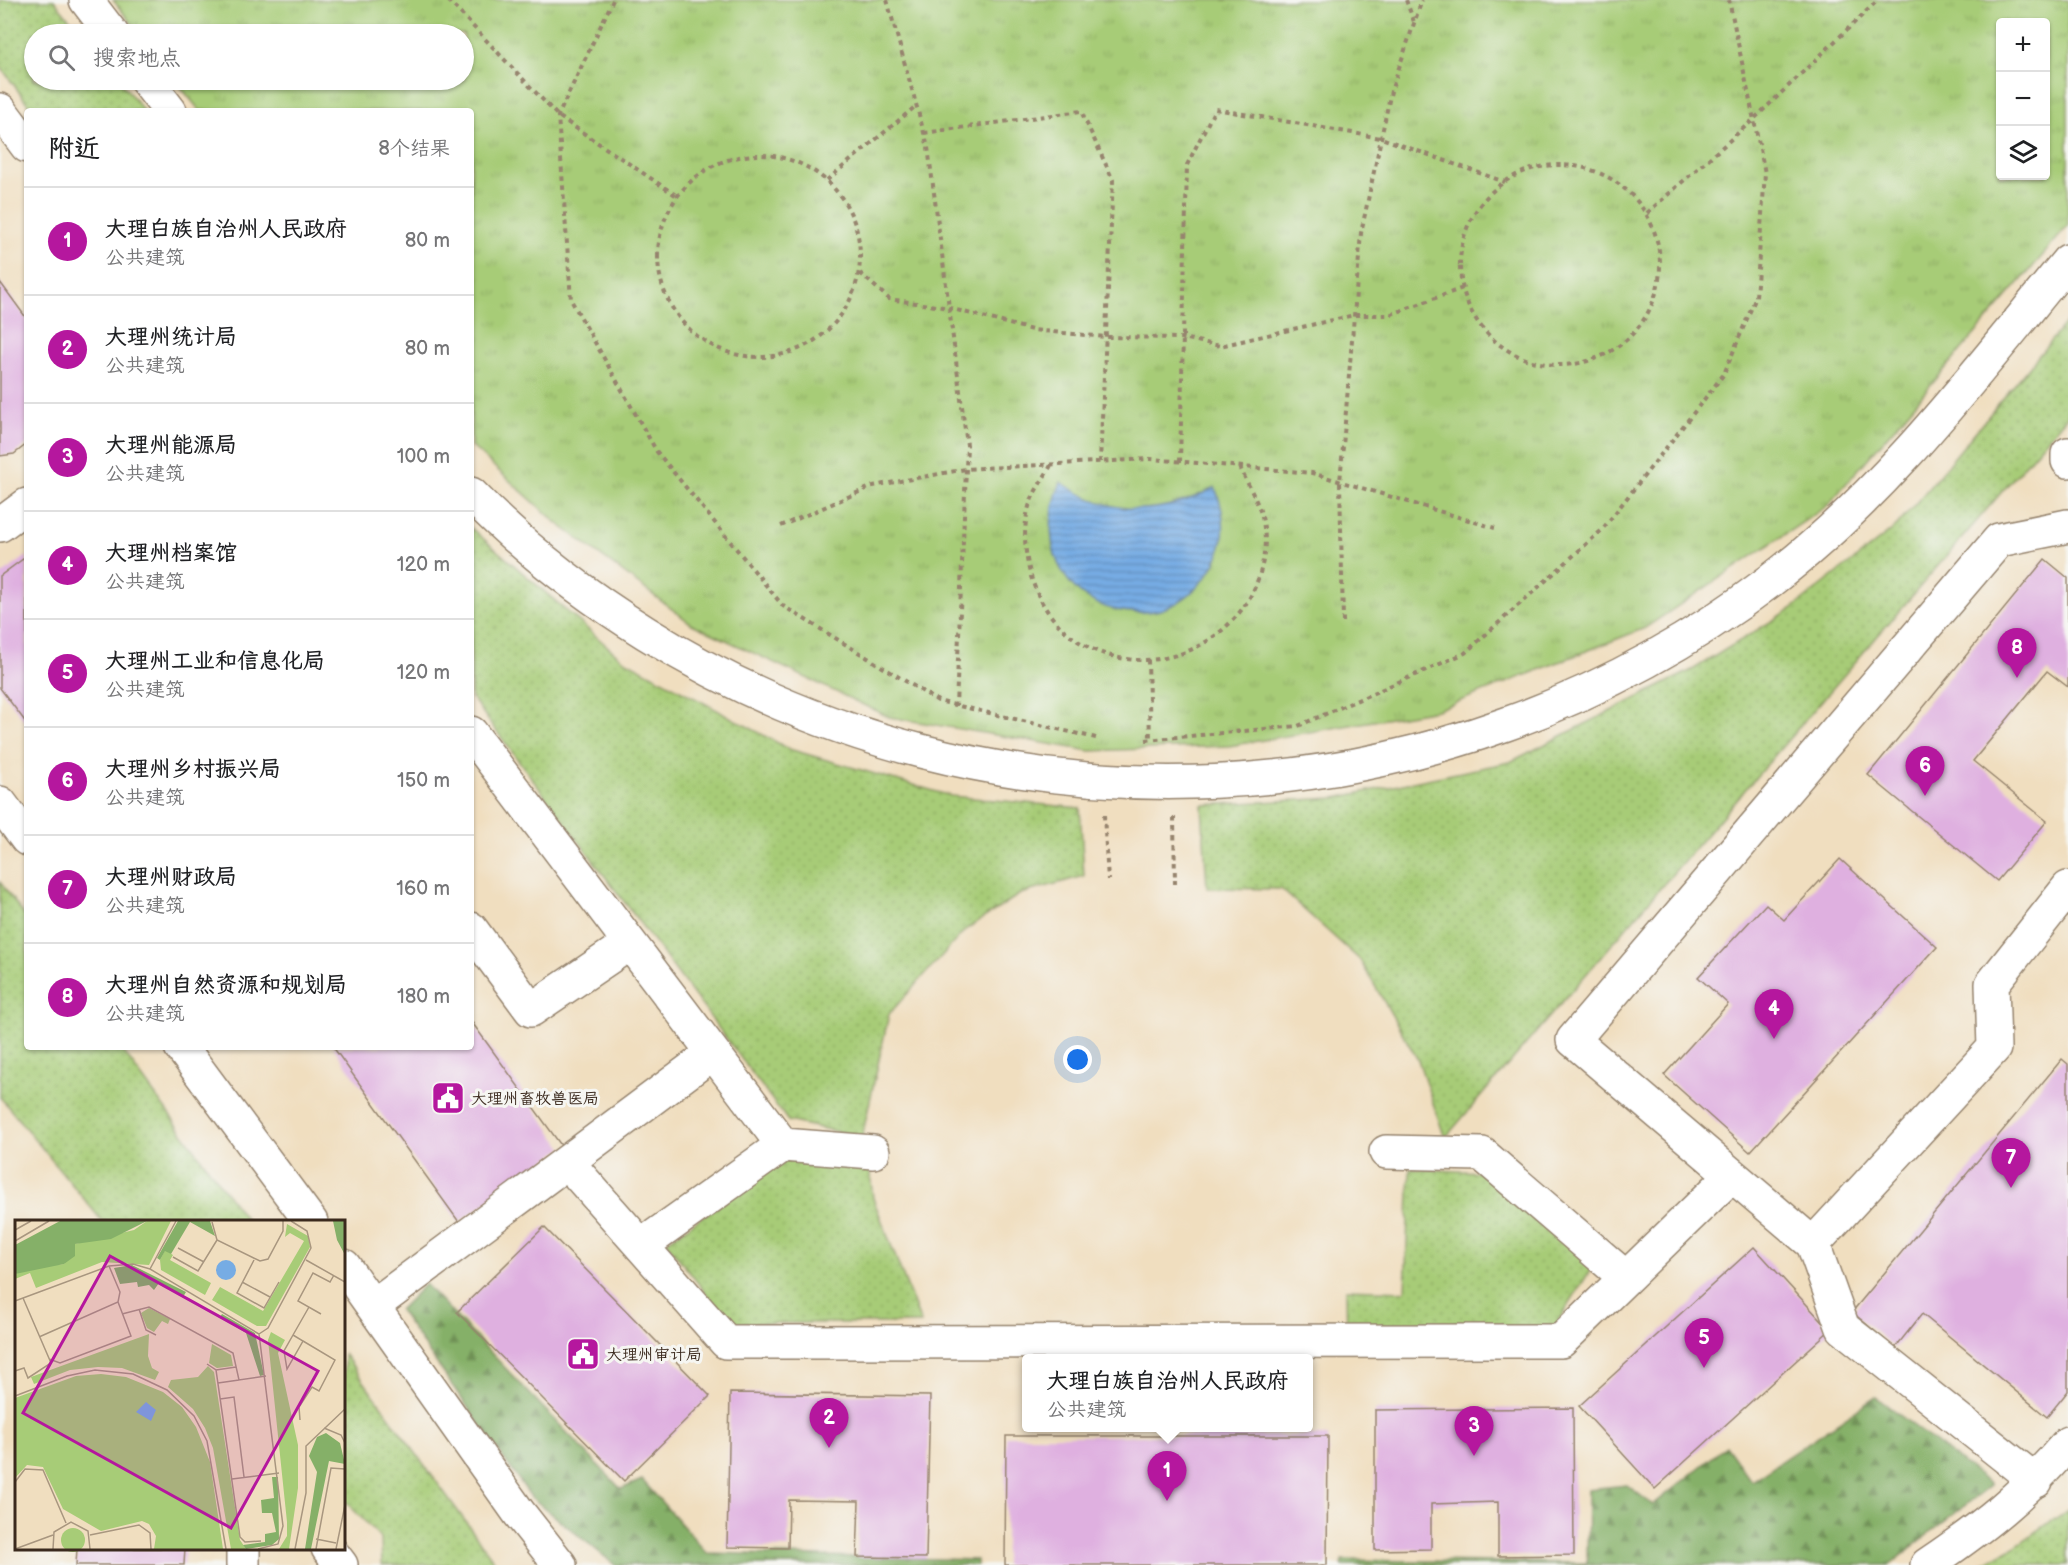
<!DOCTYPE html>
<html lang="zh">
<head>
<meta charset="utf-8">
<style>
	body { margin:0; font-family:"Balsamiq Sans","LXGW WenKai TC",sans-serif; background:#f6f6f6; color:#202124 }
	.controls { position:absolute; right:18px; top:18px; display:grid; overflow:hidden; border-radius:6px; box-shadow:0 2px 4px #0004 }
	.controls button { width:54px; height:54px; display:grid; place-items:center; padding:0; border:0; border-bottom:2px solid #e0e0e0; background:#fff; color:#202124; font:30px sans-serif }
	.you { position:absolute; left:1078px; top:1060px; width:21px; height:21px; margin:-15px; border:4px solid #fff; border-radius:50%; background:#1a73e8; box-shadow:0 0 0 9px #1a73e833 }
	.badge { display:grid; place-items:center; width:39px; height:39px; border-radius:50%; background:#b5179e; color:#fff; font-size:20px; font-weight:700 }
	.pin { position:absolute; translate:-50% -50px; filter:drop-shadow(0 2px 3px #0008) }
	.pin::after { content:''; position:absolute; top:32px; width:21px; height:18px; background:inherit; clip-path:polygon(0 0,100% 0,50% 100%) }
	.popup { position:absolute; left:1022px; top:1354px; width:291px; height:78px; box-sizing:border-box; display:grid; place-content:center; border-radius:6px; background:#fff; filter:drop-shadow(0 2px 4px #0005); font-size:20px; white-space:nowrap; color:#757577 }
	.popup b { font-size:22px; color:#202124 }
	.popup::after { content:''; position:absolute; left:50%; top:100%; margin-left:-12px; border:12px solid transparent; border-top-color:#fff }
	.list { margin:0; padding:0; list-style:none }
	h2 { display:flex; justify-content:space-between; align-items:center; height:78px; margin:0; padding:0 24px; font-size:26px }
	h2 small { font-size:20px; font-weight:400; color:#757577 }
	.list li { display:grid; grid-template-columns:39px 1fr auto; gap:18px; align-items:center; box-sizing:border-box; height:108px; padding:0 24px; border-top:2px solid #e0e0e0 }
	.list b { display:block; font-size:22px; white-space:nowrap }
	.list p { margin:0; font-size:20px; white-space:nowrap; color:#757577 }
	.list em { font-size:20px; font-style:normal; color:#757577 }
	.icon { flex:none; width:33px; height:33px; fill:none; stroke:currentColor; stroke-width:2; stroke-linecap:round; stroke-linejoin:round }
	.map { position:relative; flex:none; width:2068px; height:1565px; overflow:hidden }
	.search { position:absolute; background:#fff; box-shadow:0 2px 4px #0004; left:24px; top:24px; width:450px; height:66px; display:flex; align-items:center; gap:15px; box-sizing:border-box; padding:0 21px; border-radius:33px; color:#757577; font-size:22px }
	.panel { position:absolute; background:#fff; box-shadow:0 2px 4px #0004; left:24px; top:108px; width:450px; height:942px; border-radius:6px }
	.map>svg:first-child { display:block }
	.grass { fill:url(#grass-dots); stroke:#717b4a; stroke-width:1.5 }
	.forest { fill:url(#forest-firs); stroke:#606d43; stroke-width:1.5 }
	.park { fill:url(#park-tufts); stroke:#717b4a; stroke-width:1.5; fill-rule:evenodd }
	.water { fill:url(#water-rules); stroke:#586b81; stroke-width:1.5 }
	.building { fill:#dfb0e0 }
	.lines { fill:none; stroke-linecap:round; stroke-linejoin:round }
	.minor-casing { stroke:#96846e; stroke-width:36 }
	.path { stroke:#96846e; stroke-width:4; stroke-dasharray:4.5 4.5; stroke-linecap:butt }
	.minor { stroke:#fff; stroke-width:33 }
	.labels { text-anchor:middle; stroke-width:6; stroke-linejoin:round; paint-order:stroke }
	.poi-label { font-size:16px; fill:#3b2a1e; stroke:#f6f6f2; text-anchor:start }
	.inset-road { fill:none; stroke:#a8967f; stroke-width:1.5 }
	.view { fill:#b5179e; fill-opacity:0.15; stroke:#b5179e; stroke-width:3 }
	.inset-edge { fill:none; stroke:#3b2a1e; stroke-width:3 }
</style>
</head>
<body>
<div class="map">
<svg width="2068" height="1565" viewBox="0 0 2068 1565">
	<defs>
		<pattern id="grass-dots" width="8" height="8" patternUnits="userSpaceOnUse" patternTransform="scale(1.5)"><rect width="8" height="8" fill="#a7cc77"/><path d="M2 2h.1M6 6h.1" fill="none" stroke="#91af66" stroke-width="1.8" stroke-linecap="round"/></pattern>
		<pattern id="forest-firs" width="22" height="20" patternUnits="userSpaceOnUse" patternTransform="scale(1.5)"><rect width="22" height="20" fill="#85b068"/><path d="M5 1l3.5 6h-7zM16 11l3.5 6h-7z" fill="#6e8f55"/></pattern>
		<pattern id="park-tufts" width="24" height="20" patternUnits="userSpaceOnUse" patternTransform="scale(1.5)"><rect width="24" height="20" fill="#a7cc77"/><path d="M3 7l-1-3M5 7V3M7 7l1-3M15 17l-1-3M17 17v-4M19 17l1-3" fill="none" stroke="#91af66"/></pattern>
		<pattern id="water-rules" width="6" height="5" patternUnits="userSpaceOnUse" patternTransform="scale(1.5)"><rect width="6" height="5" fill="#76ace4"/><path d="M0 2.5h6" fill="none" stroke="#628cb8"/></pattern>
	</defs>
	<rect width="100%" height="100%" fill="#f6f6f2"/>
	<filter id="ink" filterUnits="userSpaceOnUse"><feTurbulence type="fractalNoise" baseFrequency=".0167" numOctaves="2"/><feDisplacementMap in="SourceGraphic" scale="12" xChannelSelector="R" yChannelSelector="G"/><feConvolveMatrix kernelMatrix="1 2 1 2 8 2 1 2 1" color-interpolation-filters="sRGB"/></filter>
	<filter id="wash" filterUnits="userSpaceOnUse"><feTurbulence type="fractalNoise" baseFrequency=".008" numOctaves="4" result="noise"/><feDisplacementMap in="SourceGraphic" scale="24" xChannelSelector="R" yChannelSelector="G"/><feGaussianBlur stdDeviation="1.35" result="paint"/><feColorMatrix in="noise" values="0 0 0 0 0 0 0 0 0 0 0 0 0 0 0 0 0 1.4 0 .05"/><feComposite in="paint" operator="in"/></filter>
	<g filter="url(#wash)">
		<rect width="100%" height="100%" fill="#f0debf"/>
		<!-- grass -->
		<path class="grass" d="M0,0H54L82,34H34V80H119L144,111H33L0,66Z
			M2068,320V415L1445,1138L1418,1060L1360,960L1281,889L1207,888L1202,805L1335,798L1510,762L1694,669L1793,608L1897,526Z
			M471,528L621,658L789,749L951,796L1080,808L1084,876L1020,894L965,930L889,1014L862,1137L788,1121L471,697Z
			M0,882L27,919V1047H120L247,1221H102L0,1097Z
			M785,1159L869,1166L873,1198L921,1323H729L666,1242Z
			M1410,1169L1483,1172L1595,1263L1552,1331L1347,1338L1346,1289L1405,1291Z
			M344,1354L497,1565H382L381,1538L344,1500Z
			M2068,1510V1565H1981L2014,1547Z"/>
		<!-- forest -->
		<path class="forest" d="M425,1284L621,1489L642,1480L707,1553L977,1560V1565H615L531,1497L399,1310Z
			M1876,1397L1991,1485L1889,1565H1342V1560L1587,1563L1588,1489L1627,1485L1653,1505L1726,1446L1751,1481Z"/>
		<!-- park -->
		<path class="park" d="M113,0H2068V226L1827,506L1645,628L1437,710L1229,746L1090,751L889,717L692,624L557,523L471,446V111H200L175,80H464V34H140ZM2000,22H2046V176H2000Z"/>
		<!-- water -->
		<path class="water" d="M1061,482C1112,517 1161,517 1215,487C1221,504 1225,518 1223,536C1219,572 1184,610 1147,612C1069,617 1032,550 1061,482Z"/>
		<g id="blocks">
			<!-- building -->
			<path class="building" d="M0,282L27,319V444L14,454L0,456Z
				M27,556V724L0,688V576Z
				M2045,559L2068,578V687L2047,671L1973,761L2047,821L1997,881L1868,775Z
				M1840,859L1937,947L1750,1152L1664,1075L1728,1004L1698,977L1766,904L1784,920Z
				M471,1021L563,1148L459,1222L333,1047H471Z
				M2062,1059L2068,1064V1391L2047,1417L1922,1314L1895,1348L1852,1312Z
				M544,1227L710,1396L624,1481L457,1312Z
				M1754,1247L1830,1330L1655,1489L1579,1406Z
				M730,1393L930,1396L926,1558L857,1557L859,1501L789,1500L788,1548L727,1547Z
				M1573,1408L1574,1555L1498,1556V1502L1431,1504V1549L1375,1550V1410Z
				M1006,1436H1328L1327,1565H1005Z
				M77,1548H185L184,1565H76Z"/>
		</g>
	</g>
	<g filter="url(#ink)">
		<use href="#blocks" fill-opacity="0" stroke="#96846e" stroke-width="1.5"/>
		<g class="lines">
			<defs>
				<path id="minor" d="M86,0L112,34
					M146,80L170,111
					M0,110L27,146
					M2068,454V461
					M471,494C523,548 583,594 646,633C992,850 1444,829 1770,581C1887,492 1975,374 2068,261
					M0,525L27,505
					M471,733L783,1145L873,1152
					M0,803L27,839
					M471,929L531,1010L630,943
					M181,1047L311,1222
					M1386,1152L1482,1154L1626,1278
					M567,1162L713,1053
					M1813,1244L1573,1040L1999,540L2068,526
					M641,1246L783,1145
					M344,1266L519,1513L560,1565
					M373,1306L567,1162L726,1342L1561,1341L1732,1175
					M2036,1481L1843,1328L1813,1244L1994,1048L1992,984L2068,888
					M328,1548L341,1565
					M243,1565V1548
					M1927,1565C1983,1527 2024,1495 2068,1443"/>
			</defs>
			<!-- minor casing -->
			<use href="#minor" class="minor-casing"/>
			<!-- path -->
			<path class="path" d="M448,0L558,116L677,196
				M613,0L558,116L571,300L657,452L783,606L938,701L1100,739
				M887,0L928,147L967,445L956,706
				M1406,0L1414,22
				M924,133L1081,111L1113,180L1100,462
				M658 256a101 101 0 1 1 202 0a101 101 0 1 1-202 0Z
				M1460 265a100 100 0 1 1 200 0a100 100 0 1 1-200 0Z
				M827,180L916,106
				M1647,213L1754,119L1878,0
				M860,273L889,299L949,308L1032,330L1106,337L1183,338L1220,346L1354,315H1389L1463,288
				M1180,462L1187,165L1215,109L1381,138L1505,182
				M1051,465C1045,477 1036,488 1031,501C1024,518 1024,541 1027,559C1045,669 1177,695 1243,608C1260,585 1269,550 1263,522C1260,504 1247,484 1240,467
				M781,526L873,486L966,469L1151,459L1312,473L1495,528
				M1343,622L1340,482L1361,233L1391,91L1422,0
				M1148,660L1150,740
				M1146,740L1298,726L1465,653L1601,531L1724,374L1756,297L1765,173L1729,0
				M1104,815L1108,880
				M1174,817L1175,884"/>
			<!-- minor -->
			<use href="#minor" class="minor"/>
		</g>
	</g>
	<!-- icons -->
	<defs>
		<symbol id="civic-square" viewBox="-11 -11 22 22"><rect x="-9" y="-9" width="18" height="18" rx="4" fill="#b5179e" stroke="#f6f6f2"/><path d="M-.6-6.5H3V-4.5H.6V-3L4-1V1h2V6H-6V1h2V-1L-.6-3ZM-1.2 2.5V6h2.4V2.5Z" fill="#fff"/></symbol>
	</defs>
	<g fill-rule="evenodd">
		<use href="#civic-square" x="429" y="1079" width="38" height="38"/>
		<use href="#civic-square" x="564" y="1335" width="38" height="38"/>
	</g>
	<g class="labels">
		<!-- poi labels -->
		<g class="poi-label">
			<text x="471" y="1104">大理州畜牧兽医局</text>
			<text x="606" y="1360">大理州审计局</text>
		</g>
	</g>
	<!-- overview -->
	<g transform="translate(15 1220)">
		<rect width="330" height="330" fill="#f0debf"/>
		<path d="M132,1H156L134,45L87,42L21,68L15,53L0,59V54L15,48L49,44L60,24L119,10ZM272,4L293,16L295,27L251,106H242L197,80L205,67L248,91L289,21L275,13L270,17ZM150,30L158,35L155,40L196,63L190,75L146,50L145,40ZM134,88L155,99L153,104L147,101L139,112L132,108L126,93ZM256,112L270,120L263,133L283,225V268L274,329H264L272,316V302L253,120ZM134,114L133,136L137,148L144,152L140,160L107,148L83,147L55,150L19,164L16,157ZM197,124L216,135L218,146L202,148L194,143ZM193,146L199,152L225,320L231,329H216L198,228L190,208L178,189L153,167L156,160L183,157Z" fill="#a7cc77"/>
		<path d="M45,1H132L96,19L60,24V36L49,44L0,54V25ZM163,1H195L200,16L175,2L156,34L150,31L145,40L142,38ZM318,1H330V35L322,20ZM117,45L171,72L168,77L144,63L139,70L134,65L123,67L122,62L105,64L99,48ZM207,94L240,113L249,155L245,156L231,113L205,97ZM311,213L325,223L330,244L314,241L296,329H290L302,252L294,236L302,217ZM257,257H263L264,319L257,325L231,329L228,325L250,322V314L261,312L257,293H247L246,280L259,278Z" fill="#85b068"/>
		<path d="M86,154L111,157L148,172L167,187L181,207L195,242L208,329H139L141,316L134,304L127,301L86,311L48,289L28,247L12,245L0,258V178L61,156Z" fill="#a7cc77"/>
		<path d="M46 320a12 12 0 1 1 24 0a12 12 0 1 1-24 0Z" fill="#a7cc77"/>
		<path d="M201 50a10 10 0 1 1 20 0a10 10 0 1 1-20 0ZM131,182L141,190L136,201L121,192Z" fill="#76ace4"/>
		<path class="inset-road" d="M197,2L202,20L245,41L253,39L268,11V1M0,10L16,1M0,21L34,1M163,28L189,42M158,37L183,51L202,20M239,40L222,73L249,88L264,62M291,40L330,62M135,49L161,1M227,62L255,77M0,81L94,46L118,44L135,49L244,114L268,306L263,324L243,329M330,88V115M124,89L131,110L141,115M107,94L134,87L218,133L224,160L251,156M306,94L283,81L298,53L315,62L319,55M244,114L253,108L296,28L292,11L276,1M278,115L288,121L272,149L269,131L278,115L294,87M24,117L103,82L105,72L94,46M34,139L45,143L116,116L103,82M192,144L201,150L225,317L230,322L246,321M201,150L221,147M0,151L9,148L13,158L36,143L8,78M203,163L224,160M0,176L52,156L80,150L118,154L152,170L179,196L192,221L211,329M205,179L219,177L229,257M285,200L284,187L297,167L304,171L320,140L288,121M309,208L326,215L330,223M217,259L264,253M0,262L10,249L28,250L51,303M75,315L124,305L135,313L136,329M301,319L321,323M0,329L38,315M38,329L39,312L56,302L73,311L75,329M280,329L291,273V226L330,189M301,329L316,248L330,249M321,329L330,285"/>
		<path class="view" d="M95,36L303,151L216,308L8,193Z"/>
		<rect width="330" height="330" class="inset-edge"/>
	</g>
</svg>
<div class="controls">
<button>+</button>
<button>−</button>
<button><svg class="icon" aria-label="layers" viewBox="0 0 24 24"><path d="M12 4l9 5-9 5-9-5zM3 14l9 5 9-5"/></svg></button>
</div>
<div class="you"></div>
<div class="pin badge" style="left:1167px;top:1501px">1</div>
<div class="popup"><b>大理白族自治州人民政府</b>公共建筑</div>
<div class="pin badge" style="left:829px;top:1448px">2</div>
<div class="pin badge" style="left:1474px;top:1456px">3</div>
<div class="pin badge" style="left:1774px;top:1039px">4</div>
<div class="pin badge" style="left:1704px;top:1368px">5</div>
<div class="pin badge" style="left:1925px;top:796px">6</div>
<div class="pin badge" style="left:2011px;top:1188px">7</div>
<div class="pin badge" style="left:2017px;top:678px">8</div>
<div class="search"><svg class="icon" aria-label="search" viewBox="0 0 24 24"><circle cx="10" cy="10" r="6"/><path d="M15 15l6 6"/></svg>搜索地点</div>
<section class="panel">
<h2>附近<small>8个结果</small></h2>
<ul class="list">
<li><span class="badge">1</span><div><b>大理白族自治州人民政府</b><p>公共建筑</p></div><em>80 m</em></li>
<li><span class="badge">2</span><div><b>大理州统计局</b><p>公共建筑</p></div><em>80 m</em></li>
<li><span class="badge">3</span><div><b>大理州能源局</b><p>公共建筑</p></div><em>100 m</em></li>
<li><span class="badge">4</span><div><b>大理州档案馆</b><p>公共建筑</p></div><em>120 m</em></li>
<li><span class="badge">5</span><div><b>大理州工业和信息化局</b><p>公共建筑</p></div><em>120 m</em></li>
<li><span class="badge">6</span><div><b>大理州乡村振兴局</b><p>公共建筑</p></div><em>150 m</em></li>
<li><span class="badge">7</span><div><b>大理州财政局</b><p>公共建筑</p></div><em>160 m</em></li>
<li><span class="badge">8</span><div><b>大理州自然资源和规划局</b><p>公共建筑</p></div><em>180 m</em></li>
</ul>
</section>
</div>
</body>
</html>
